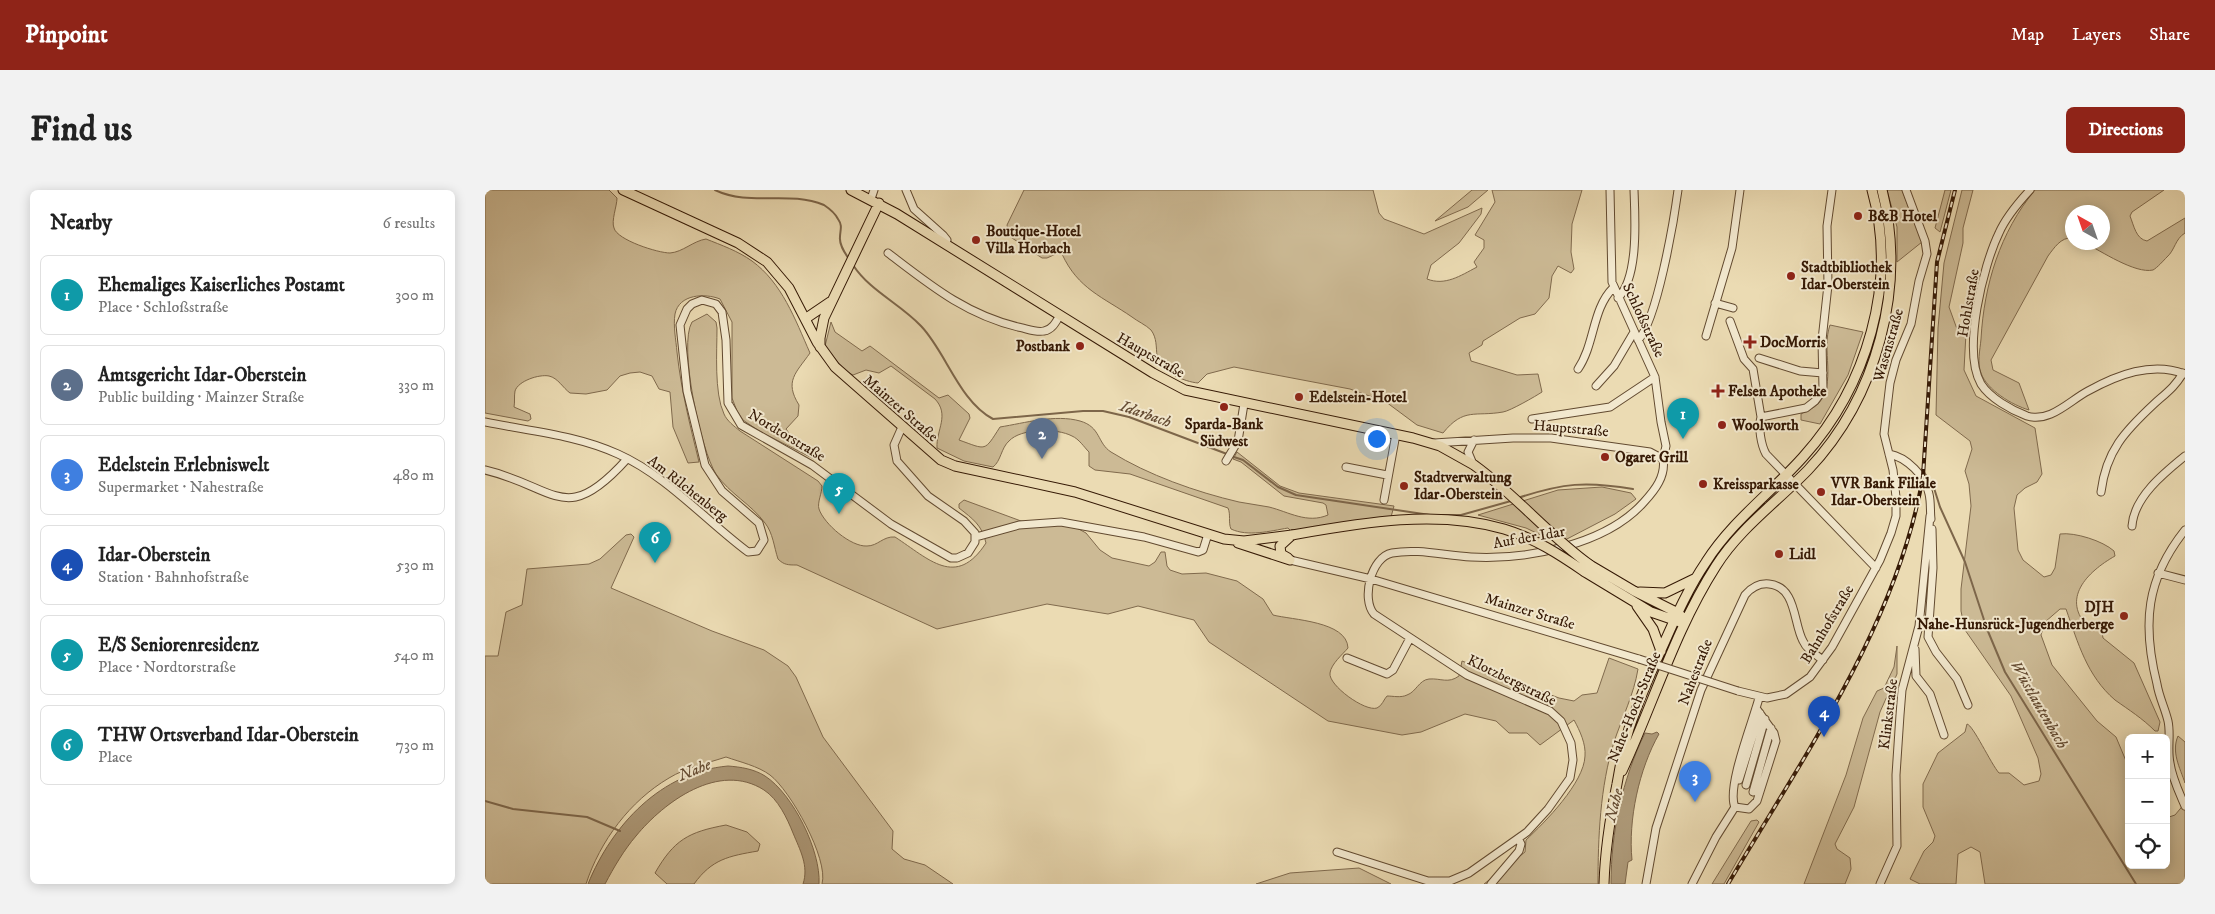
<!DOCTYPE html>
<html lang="en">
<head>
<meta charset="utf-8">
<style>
	body { margin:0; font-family:"IM FELL DW Pica",serif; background:#f2f2f2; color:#222 }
	.controls { position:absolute; right:15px; bottom:15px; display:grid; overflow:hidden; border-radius:8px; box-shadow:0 2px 12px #0003 }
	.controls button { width:45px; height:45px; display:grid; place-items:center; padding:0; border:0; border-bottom:1px solid #e0e0e0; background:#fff; color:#222; font:25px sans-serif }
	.compass { position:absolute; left:1580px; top:15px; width:45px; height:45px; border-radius:50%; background:#fff; box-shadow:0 2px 12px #0003; rotate:320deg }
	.you { position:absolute; left:891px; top:248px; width:18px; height:18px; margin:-12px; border:4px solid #fff; border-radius:50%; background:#1a73e8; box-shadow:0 0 0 8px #1a73e833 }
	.badge { display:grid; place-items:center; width:32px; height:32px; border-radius:50%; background:#8f2418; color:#fff; font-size:16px; font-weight:700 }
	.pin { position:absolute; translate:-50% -41px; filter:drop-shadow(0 1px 2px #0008) }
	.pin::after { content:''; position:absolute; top:26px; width:18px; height:15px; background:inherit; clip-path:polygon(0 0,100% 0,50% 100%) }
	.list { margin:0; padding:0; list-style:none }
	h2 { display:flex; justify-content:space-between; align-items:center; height:65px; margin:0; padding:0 20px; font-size:21px }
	h2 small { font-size:16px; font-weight:400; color:#767676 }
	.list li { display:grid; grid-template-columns:32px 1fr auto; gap:15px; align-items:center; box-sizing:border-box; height:80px; margin:0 10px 10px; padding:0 10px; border:1px solid #e0e0e0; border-radius:8px }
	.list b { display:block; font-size:19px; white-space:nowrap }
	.list p { margin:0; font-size:16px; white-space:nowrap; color:#767676 }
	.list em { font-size:16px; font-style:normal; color:#767676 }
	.icon { flex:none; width:28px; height:28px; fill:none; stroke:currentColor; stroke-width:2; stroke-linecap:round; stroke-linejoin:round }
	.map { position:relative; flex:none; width:1700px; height:694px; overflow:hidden; border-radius:8px }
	header { display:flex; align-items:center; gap:30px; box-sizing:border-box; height:70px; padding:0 25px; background:#8f2418; color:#fff }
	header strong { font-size:24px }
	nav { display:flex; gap:28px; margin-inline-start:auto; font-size:18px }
	.intro { display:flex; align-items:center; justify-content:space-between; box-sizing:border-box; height:120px; padding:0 30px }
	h1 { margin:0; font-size:35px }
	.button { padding:12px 22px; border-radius:8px; background:#8f2418; color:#fff; font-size:18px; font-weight:700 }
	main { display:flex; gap:30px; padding:0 30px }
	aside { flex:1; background:#fff; border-radius:8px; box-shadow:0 2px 12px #0003 }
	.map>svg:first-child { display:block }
	.green { fill:#ccba95; stroke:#806a4d }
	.water { fill:#ad9978; stroke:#7d664a }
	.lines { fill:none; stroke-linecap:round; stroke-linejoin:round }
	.stream { stroke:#7d664a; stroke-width:2 }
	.minor-casing { stroke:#624a30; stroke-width:9 }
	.major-casing { stroke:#351905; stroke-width:11 }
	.minor { stroke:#f2e8ce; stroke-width:7 }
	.major { stroke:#ebdbb3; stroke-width:9 }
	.rail-casing { stroke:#351905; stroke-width:4 }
	.rail { stroke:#f2e8ce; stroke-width:2; stroke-dasharray:5.5; stroke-linecap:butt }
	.minor-bridge-casing { stroke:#624a30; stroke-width:9; stroke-linecap:butt }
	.major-bridge-casing { stroke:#351905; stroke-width:11; stroke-linecap:butt }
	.minor-bridge { stroke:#f2e8ce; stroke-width:7 }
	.major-bridge { stroke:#ebdbb3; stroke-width:9 }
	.poi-dot { fill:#8f2418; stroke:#f2e8ce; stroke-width:2 }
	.labels { text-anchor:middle; stroke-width:4; stroke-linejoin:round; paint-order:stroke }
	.poi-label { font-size:15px; font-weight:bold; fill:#351905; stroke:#f2e8ce; text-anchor:start }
	.street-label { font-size:15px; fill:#351905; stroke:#f2e8ce }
	.water-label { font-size:16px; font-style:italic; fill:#654c33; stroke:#f2e8ce }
</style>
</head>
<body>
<header>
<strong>Pinpoint</strong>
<nav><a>Map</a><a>Layers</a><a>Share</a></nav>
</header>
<div class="intro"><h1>Find us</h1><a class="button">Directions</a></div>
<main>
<aside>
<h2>Nearby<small>6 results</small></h2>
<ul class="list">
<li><span class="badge" style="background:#0f9aa8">1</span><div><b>Ehemaliges Kaiserliches Postamt</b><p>Place · Schloßstraße</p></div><em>300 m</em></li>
<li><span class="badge" style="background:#5c6f8a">2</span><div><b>Amtsgericht Idar-Oberstein</b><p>Public building · Mainzer Straße</p></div><em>330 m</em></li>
<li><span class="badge" style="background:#3f7fe0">3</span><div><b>Edelstein Erlebniswelt</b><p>Supermarket · Nahestraße</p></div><em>480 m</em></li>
<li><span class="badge" style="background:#1a4fb4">4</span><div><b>Idar-Oberstein</b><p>Station · Bahnhofstraße</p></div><em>530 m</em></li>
<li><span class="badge" style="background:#0f9aa8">5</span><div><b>E/S Seniorenresidenz</b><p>Place · Nordtorstraße</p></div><em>540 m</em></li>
<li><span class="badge" style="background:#0f9aa8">6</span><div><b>THW Ortsverband Idar-Oberstein</b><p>Place</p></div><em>730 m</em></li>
</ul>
</aside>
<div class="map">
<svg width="1700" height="694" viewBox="0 0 1700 694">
	<rect width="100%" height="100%" fill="#ebdbb3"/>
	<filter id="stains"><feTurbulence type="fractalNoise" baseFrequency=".004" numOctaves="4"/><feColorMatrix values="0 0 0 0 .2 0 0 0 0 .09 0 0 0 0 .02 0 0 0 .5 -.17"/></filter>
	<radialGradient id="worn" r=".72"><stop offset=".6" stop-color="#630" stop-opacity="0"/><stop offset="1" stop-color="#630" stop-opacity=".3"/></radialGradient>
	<!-- green -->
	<path class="green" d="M0,0H124L132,8C132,16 126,31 129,38C132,50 173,63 185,63C198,62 208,51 221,49C236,55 253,61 267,71C297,93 310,129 325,163C311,183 299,191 314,215L313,226L301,239C308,251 324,255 329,269L274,241L258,230L252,221L247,208V132L235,109C220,103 194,104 190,124C188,136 191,150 192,162C196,200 205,235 214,272L203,273L188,237L185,202L174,199L167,186L155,182L145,183L135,186L122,200L101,204L85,203C78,198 73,188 64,186C54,184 33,191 30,201C29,206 30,212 29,217L45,224L46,229L43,231L0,223Z
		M539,0H888L894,23L899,29L939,44L997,18L996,24L974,53L946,75L942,89C960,96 975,86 992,77L989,72L999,58V50L990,45L1010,12L1007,0H1097L1087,34L1086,62L1089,79L1086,83L1073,76L1067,86L1064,108L1050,124L1035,128L998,151L997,155L984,163L986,171L1032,185L1053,184L1057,202C1051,206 1025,221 1018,222C990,227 979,217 958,243L932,235L901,212L865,199L749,177L722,184L713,193C700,192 673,181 672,166C671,157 672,148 666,140C661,135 652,131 647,127C618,107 593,99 577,64L573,63L562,68H557L524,46L522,35Z
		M987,0H1003L983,17L950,31Z
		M1402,0H1417L1437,52L1412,72V37Z
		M1460,0H1466L1455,42L1450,38Z
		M1477,0H1488L1478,38V53L1464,117L1472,139L1481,143L1479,180L1491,206L1550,238L1557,284L1552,292L1540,298L1532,305L1529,318L1533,360L1538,370L1559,387L1566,385L1570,378L1575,344C1590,342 1618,351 1629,361L1630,366C1602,382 1575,409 1604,438L1611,435L1616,437L1618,448L1649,473L1675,532L1673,541H1670C1657,528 1644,520 1630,510C1602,486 1593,453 1581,419H1575L1560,432L1556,445L1567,475L1612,531L1631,547L1644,578V675H1681V628L1690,625L1700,613V694H1500L1495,662L1486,657L1473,664L1471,694H1435L1425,689L1439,661L1448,652L1450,646L1438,617V594L1453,563L1480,542L1482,534C1488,535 1506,574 1514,583H1524L1539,595L1554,591L1556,584L1553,568L1526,506L1480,440L1476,421V399L1486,316L1484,294L1480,281L1487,259L1485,251L1451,225L1453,138L1459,73Z
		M1550,0H1679L1647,22L1645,26C1649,36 1651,49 1662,51L1700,28V43C1690,49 1690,60 1682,67C1679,70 1672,78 1668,80C1650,84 1616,61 1600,53L1618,52V22H1588L1587,48C1576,47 1569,58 1563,66L1506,170L1508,180L1534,193L1544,220C1527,215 1502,200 1496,183C1492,173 1495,160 1496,149C1499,95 1515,42 1550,0Z
		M222,124L231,132L232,138C232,161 229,203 239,224C242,231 249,236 255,241L333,291L337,296C337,303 332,313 334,319C339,334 366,357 382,356C393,356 398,346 410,347C444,369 471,399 501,353C497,335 488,329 474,318V314L479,310L536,331L590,337L601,343L615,360L627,368L664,376L670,372L676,362H680L682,376L685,380L697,384L721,383L752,391L778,409L788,425C807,430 862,431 863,458C858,464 846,474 845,483C843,495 880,522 892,518C897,516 899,509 902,506C908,506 916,508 922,505C931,502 934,490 944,489C956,488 963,494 974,486L977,471L1074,508L1089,511L1097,505L1112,503L1124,468L1153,479C1149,504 1137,528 1129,552C1115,597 1113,648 1113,694H999L1040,662L1041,650C1060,632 1099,593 1100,566C1101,554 1095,541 1089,530L1055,555L1042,543H1024L1011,531L980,524L936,542L917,545L843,531L724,452L709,430L653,416L623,424L562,414L452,439L312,375C303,375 299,375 293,369C289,357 288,343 280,333C266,314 245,304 231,284C216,261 193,155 207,132Z
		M346,132L350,142L377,161L385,156L454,208L463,205L484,224L485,228L474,250C502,260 499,262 515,237C540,233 570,224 595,231C616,237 612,253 626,262C663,285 711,302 754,312C764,314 774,315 784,317C804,322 822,334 843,325L841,315L838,313L799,306L756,272L748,269L752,262L795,296L814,303L909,316L906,327L806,341L803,338C785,341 763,347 746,339C743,332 746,325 743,318L645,284L610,280L604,276V262C599,257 594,249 587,246C572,238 536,238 524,251C516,258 516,271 508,277L479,271L452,258C451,240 465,225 450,209L406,176L394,183L381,180L368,185L360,181L340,156Z
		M1345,135L1378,142L1363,185L1335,234L1316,230V224C1321,221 1329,218 1333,214C1352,193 1336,160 1345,135Z
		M1117,297L1146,303L1151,309L1130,324L1080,350L1064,349L1041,338L993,325L1073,300Z
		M146,344L149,347L126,398L227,441L279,460L303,476L311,487L338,547L408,641L407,659L419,669L440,675L468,694H337C344,669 305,600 285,585C273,576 255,572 241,567C223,573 200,578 184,588C145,611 115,651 101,694H0V466H13L21,422L37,415L42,379L104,374L115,369L141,345Z
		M1412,456V484L1395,522L1369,617L1350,654L1352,659L1365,668L1366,679L1360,694H1319L1361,585L1378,528L1392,501L1399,498L1409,477Z
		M1693,546L1700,552V593C1695,578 1686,562 1693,546Z
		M1272,630L1274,632L1239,694H1227L1266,631Z
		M241,635L262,642L275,654L273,661C244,666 227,669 209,694H182L170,683C189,650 203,642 241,635Z
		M874,678L906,694H771L805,683Z"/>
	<!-- water -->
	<path class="water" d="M1172,542L1174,544C1154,579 1143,630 1147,670L1143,672L1140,694H1126C1126,642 1137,590 1160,543L1167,544Z
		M243,576C256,577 269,579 280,586C308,604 336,661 334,694H318C324,676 315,660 308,643C302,628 293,609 279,600C234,571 179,612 151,646C139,660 129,677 120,694H103C127,635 176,582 243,576Z"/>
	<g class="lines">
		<!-- stream -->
		<path class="stream" d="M230,0C265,17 303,0 339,15C345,19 350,23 353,29C358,36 355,40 355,47C354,55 360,63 364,69
			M368,75C385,101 414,113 436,136C461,162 474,211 508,229L598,221H618L644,227L742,264
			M746,266L758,270L793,297L811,305L945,325H976L1026,311
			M1437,279L1449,298L1455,317L1480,372L1502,439L1520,482L1651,694
			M1033,308C1078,293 1101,291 1148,299
			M0,611L28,619L102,627L135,641"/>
		<defs>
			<path id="minor" d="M421,0L429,19L458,45L462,50L460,54
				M1125,0L1127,92L1170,187L1176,232L1181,256L1178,269
				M1545,0C1533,13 1521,27 1514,43C1498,76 1477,161 1496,194C1505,208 1526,220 1542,226C1565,233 1584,211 1603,201C1632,185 1667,171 1700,184
				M386,9L389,0
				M403,63C445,95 480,124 533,137C540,138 551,143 559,141C567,140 571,132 575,125
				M1133,108C1154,87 1150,28 1149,0
				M1230,113L1248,118
				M1245,131L1259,169L1268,179L1276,227C1273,237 1276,255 1281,264L1391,378
				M1221,146L1247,58L1255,0
				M1153,150C1172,131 1189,30 1193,0
				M1274,168L1315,181L1338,183
				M1093,179C1110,154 1107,119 1128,98
				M1111,196L1129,176L1149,142
				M1276,227L1321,218L1330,211L1338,200L1337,150L1343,95L1342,36L1347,0
				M1047,229L1125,217L1170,187
				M0,232C44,241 92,245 133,264C182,286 220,330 263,362L272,361L279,350L274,333L237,301L220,275L202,201L195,135L202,119L207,114L217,110L231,114L237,122L241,150L243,213L256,235L327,275L406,334L466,368H472L483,363L490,352V343L479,331L443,306L412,271L409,255L417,237
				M949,253L1028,248H1066L1165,262L1178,269
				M1404,264C1421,267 1441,286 1444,304C1446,312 1445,321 1446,329
				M741,271L753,251L759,214
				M988,274L983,262L989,250
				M861,277L902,285
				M0,280C72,297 80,338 142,269
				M1616,302C1621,261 1640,241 1669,214C1680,204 1691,196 1698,183
				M899,310L911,244
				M1647,336C1649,307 1679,283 1700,266
				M1447,339L1448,378L1443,447L1451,462L1472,489L1483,515
				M1700,340C1661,389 1657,434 1672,494C1674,507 1680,518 1683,531C1686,544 1682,559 1685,573C1687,588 1694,602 1700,616
				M491,347L534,335L576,332L659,347L713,362L718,360L723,344
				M805,370L886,389L1154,469
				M1673,383L1700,390
				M1430,459L1431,486L1445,504L1459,545
				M862,468L902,484L908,480L925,448
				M1253,501L1282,508L1301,504L1325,487L1347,457L1395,370L1406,343L1411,326V307L1408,280L1399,244L1405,193L1411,170L1426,134L1434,91L1442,64L1440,51L1421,0
				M1254,590L1275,523
				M1261,595L1280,529
				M1268,602L1286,538
				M1250,617L1264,619L1272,611L1291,551L1289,543L1271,518
				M852,662L943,691H965L984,683L1042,642L1063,619L1085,588L1088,570L1086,553L1076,531L1065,521L982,485L889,424C876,409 886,367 907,363C933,358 961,366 986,367C1042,370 1121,355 1159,312C1170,300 1181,286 1178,269
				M1006,694L1034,661L1036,654L1034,650
				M1161,694L1171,638L1216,500L1260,405C1266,398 1274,393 1284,394C1312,397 1308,433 1318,451C1322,460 1330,464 1338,470
				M1207,694L1231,647L1250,617C1241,598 1268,531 1274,508
				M1395,694L1412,656L1411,585L1415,525L1417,500L1434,436L1445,326"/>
			<path id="major" d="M138,0L253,53L282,72L304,98L332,152L350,177L456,270L470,276L590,302L739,349L759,351L807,345
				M366,0L412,24L668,183L700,200L928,248L955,256L989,275
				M320,129L345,112
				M335,157V148L339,128L394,13
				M753,353L805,370
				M803,368L796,364L795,356L807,345
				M1105,375L1149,401L1193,423L1197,427
				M1100,382L1166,422L1195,432
				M1155,402L1180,403L1211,388
				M1152,416L1168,439L1176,461
				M1137,581C1169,512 1190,440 1231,376C1254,339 1293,311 1323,280C1392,207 1422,97 1397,0
				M1119,694C1120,660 1125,628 1132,594C1136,572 1139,551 1147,530C1157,503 1168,477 1180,451C1192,424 1204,397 1221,372C1247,331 1286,303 1318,267C1382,196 1413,93 1387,0"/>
		</defs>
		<!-- minor casing -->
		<use href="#minor" class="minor-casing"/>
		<!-- major casing -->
		<use href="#major" class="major-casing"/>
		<!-- minor -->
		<use href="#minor" class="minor"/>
		<!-- major -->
		<use href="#major" class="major"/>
		<defs>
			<path id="rail" d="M1243,694C1318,567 1413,433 1438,286L1452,72L1470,0"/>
		</defs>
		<!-- rail casing -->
		<use href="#rail" class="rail-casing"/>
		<!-- rail -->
		<use href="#rail" class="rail"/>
		<defs>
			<path id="minor-bridge" d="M1154,469L1253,501"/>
			<path id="major-bridge" d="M989,275C1031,305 1063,345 1105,375
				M807,345C875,333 951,319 1019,339C1049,348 1074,364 1100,382"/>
		</defs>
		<!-- minor-bridge casing -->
		<use href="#minor-bridge" class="minor-bridge-casing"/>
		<!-- major-bridge casing -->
		<use href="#major-bridge" class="major-bridge-casing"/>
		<!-- minor-bridge -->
		<use href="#minor-bridge" class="minor-bridge"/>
		<!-- major-bridge -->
		<use href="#major-bridge" class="major-bridge"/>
	</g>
	<!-- markers -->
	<g class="poi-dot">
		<circle cx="1373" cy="26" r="5"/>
		<circle cx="491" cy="50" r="5"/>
		<circle cx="1306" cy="86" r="5"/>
		<path d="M1262.5 144.5h5v5h5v5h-5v5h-5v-5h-5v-5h5z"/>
		<circle cx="595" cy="156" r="5"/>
		<path d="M1230.5 193.5h5v5h5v5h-5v5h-5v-5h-5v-5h5z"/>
		<circle cx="814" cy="207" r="5"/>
		<circle cx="739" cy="217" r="5"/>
		<circle cx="1237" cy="235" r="5"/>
		<circle cx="1120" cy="267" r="5"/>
		<circle cx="1218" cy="294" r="5"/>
		<circle cx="919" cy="296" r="5"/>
		<circle cx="1336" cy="302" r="5"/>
		<circle cx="1294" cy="364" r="5"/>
		<circle cx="1639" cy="426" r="5"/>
	</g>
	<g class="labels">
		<!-- poi labels -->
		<g class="poi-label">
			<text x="1383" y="31">B&amp;B Hotel</text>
			<text x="501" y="46">Boutique-Hotel<tspan x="501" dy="17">Villa Horbach</tspan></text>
			<text x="1316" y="82">Stadtbibliothek<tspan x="1316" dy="17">Idar-Oberstein</tspan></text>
			<text x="1275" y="157">DocMorris</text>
			<text x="585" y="161" text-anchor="end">Postbank</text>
			<text x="1243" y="206">Felsen Apotheke</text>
			<text x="824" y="212">Edelstein-Hotel</text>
			<text x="739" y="239" text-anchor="middle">Sparda-Bank<tspan x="739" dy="17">Südwest</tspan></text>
			<text x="1247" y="240">Woolworth</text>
			<text x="1130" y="272">Ogaret Grill</text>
			<text x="929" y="292">Stadtverwaltung<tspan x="929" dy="17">Idar-Oberstein</tspan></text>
			<text x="1346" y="298">VVR Bank Filiale<tspan x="1346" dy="17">Idar-Oberstein</tspan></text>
			<text x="1228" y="299">Kreissparkasse</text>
			<text x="1304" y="369">Lidl</text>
			<text x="1629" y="422" text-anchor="end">DJH<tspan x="1629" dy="17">Nahe-Hunsrück-Jugendherberge</tspan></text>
		</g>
		<!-- street labels -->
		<g class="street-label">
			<text transform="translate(1483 113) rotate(-80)" y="5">Hohlstraße</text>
			<text transform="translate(1159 130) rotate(65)" y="5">Schloßstraße</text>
			<text transform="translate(1403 155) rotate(-74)" y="5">Wasenstraße</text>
			<text transform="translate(666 165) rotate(30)" y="5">Hauptstraße</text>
			<text transform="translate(416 218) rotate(41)" y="5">Mainzer Straße</text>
			<text transform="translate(1086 238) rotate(5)" y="5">Hauptstraße</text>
			<text transform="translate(302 245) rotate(31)" y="5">Nordtorstraße</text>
			<text transform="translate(203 298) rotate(38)" y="5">Am Rilchenberg</text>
			<text transform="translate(1044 347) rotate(-10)" y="5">Auf der Idar</text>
			<text transform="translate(1045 421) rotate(17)" y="5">Mainzer Straße</text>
			<text transform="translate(1342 434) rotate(-59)" y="5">Bahnhofstraße</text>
			<text transform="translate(1210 482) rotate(-69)" y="5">Nahestraße</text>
			<text transform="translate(1027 490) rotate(26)" y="5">Klotzbergstraße</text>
			<text transform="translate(1149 517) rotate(-68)" y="5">Nahe-Hoch-Straße</text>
			<text transform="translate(1403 524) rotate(-83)" y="5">Klinkstraße</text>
		</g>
		<!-- water labels -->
		<g class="water-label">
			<text transform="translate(661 223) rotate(19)" y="6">Idarbach</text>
			<text transform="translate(1555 514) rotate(60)" y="6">Wüstlautenbach</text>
			<text transform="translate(209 579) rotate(-23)" y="6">Nahe</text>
			<text transform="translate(1128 615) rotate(-76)" y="6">Nahe</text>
		</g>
	</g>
	<rect width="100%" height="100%" filter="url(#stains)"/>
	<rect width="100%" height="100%" fill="url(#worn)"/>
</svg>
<div class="controls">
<button>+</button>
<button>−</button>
<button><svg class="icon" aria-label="locate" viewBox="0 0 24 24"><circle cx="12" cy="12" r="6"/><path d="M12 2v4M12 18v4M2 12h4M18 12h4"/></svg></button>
</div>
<svg class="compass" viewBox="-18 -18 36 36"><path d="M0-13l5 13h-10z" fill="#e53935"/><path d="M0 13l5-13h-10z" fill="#767676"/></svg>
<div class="you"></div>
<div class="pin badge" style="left:1198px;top:249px;background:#0f9aa8">1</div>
<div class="pin badge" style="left:557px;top:269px;background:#5c6f8a">2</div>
<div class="pin badge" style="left:1210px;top:612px;background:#3f7fe0">3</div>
<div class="pin badge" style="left:1339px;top:547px;background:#1a4fb4">4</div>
<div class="pin badge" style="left:354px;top:324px;background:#0f9aa8">5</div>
<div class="pin badge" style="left:170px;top:373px;background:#0f9aa8">6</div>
</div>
</main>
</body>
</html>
